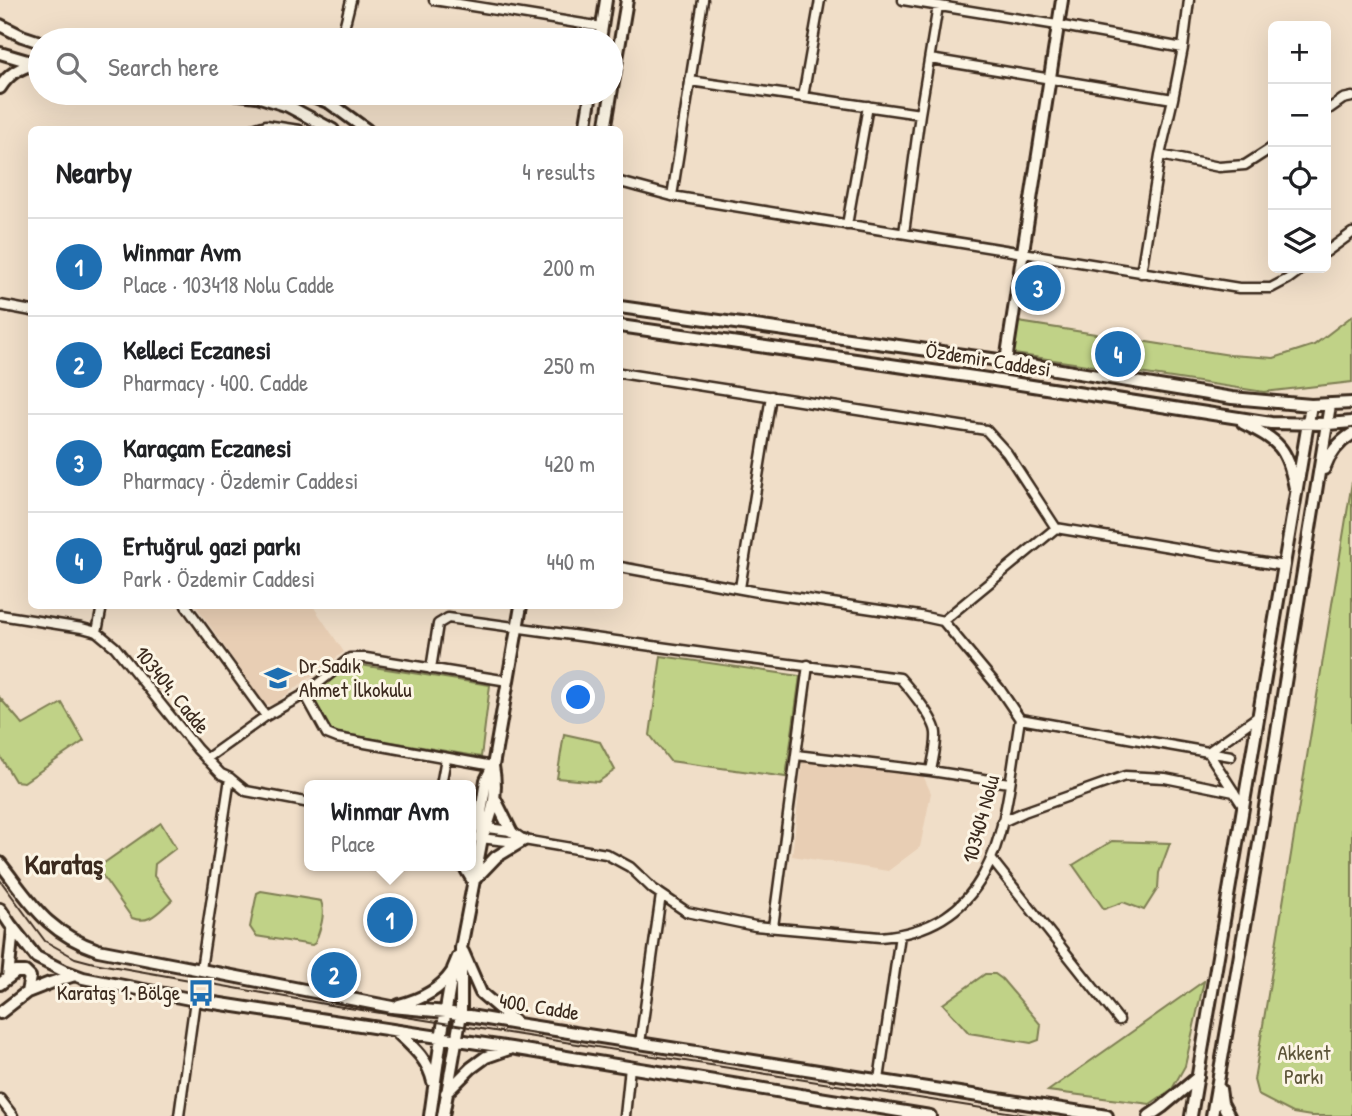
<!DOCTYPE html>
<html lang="en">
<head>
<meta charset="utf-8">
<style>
	body { margin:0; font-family:"Patrick Hand",sans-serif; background:#f6f6f6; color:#202124 }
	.controls { position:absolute; right:21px; top:21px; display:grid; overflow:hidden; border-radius:10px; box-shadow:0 7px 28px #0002 }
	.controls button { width:63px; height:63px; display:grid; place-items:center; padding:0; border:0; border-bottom:2px solid #e0e0e0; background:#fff; color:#202124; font:35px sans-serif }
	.you { position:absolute; left:579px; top:698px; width:24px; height:24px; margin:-18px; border:5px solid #fff; border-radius:50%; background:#1a73e8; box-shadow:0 0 0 10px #1a73e833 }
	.badge { display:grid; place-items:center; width:46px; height:46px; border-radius:50%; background:#1f6fb2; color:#fff; font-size:23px; font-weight:700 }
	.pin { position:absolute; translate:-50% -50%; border:4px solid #fff; box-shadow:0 2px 7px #0006 }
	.popup { position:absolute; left:304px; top:780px; width:172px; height:91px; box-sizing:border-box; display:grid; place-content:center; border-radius:10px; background:#fff; filter:drop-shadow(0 2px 5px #0005); font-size:23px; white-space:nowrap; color:#757577 }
	.popup b { font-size:26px; color:#202124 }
	.popup::after { content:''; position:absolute; left:50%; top:100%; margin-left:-14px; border:14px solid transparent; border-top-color:#fff }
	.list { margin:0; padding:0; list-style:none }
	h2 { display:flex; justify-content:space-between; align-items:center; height:91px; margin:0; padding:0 28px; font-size:30px }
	h2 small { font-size:23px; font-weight:400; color:#757577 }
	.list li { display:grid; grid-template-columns:46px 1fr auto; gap:21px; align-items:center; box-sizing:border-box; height:98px; padding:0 28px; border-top:2px solid #e0e0e0 }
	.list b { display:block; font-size:26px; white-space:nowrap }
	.list p { margin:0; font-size:23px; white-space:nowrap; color:#757577 }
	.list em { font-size:23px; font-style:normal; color:#757577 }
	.icon { flex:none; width:38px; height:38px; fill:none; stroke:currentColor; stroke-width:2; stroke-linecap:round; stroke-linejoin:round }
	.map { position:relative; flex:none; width:1352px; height:1116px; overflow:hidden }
	.search { position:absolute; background:#fff; box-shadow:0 7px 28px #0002; left:28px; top:28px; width:595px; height:77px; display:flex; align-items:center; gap:18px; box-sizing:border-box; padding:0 24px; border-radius:38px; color:#757577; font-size:26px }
	.panel { position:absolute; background:#fff; box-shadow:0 7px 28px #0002; left:28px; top:126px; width:595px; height:483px; border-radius:10px }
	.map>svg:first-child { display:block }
	.built { fill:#e8ceb4 }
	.green { fill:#c0d287; stroke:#7e7e52; stroke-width:2 }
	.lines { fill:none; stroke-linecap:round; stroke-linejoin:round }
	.street-casing { stroke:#3b2a1e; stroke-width:13 }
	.secondary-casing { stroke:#3b2a1e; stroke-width:16 }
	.street { stroke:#fcf5e5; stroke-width:8 }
	.secondary { stroke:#fcf5e5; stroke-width:10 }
	.tram { stroke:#3b2a1e; stroke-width:2 }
	.labels { text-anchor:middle; stroke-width:6; stroke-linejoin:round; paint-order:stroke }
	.street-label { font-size:21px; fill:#3b2a1e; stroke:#fcf5e5 }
	.poi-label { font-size:21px; fill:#3b2a1e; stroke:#fcf5e5; text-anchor:start }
	.park-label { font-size:21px; fill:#5c5438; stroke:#fcf5e5 }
	.district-label { font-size:28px; font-weight:bold; fill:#3b2a1e; stroke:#fcf5e5 }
</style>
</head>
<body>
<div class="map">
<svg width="1352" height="1116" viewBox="0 0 1352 1116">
	<rect width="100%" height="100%" fill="#f0dec8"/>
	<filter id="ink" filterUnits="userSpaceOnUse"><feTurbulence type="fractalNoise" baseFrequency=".0143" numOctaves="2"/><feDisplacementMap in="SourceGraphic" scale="14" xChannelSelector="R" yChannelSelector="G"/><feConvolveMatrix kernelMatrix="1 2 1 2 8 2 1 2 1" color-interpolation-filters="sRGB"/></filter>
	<g filter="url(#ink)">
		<!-- built -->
		<path class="built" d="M196,606H313L344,652L274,704L265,705Z
			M803,758L921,771L931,793L920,847L888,871L792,856Z"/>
		<!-- green -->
		<path class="green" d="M1352,316V382L1264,392L1008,353L1012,321L1230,355L1274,358L1314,345Z
			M1352,482V1116H1311L1293,1113L1258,1095L1254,1080Z
			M661,656L800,676L786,777L670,761L650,735Z
			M354,664L490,685L481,757L333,732L318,710L312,694L317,688Z
			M0,698L23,725L62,703L84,741L24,782L15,781L0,756Z
			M564,734L600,742L615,770L598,782L557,778Z
			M161,823L176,848L155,864L154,876L172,900C159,911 150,925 132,918L97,868Z
			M1112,841L1170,843L1159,873L1158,888L1144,910L1123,902L1104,909L1073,865Z
			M261,891L321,901C326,914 320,930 315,943L312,945L256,936L250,927L257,893Z
			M985,974H995L1002,979L1041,1025L1039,1040L1031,1043L969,1033L943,1004Z
			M1204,981L1185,1066L1172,1089L1150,1104L1048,1091Z"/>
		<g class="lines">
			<defs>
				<path id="street" d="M434,0L602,27
					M820,0L803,97L920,114
					M903,0L1057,25L1183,48
					M341,40L351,0
					M930,59L1173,99
					M690,81L803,97
					M1326,111L1343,99L1352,97
					M250,130L266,125L299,130
					M1160,155L1219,167L1245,165L1273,147
					M620,182L672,196L1239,288H1271L1288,279L1303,268
					M672,196L703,0
					M847,225L868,106
					M904,233L920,114L938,6
					M1326,252L1352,233
					M1141,273L1160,155L1173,99L1183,48L1189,0
					M0,305L32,311
					M620,373L986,430L1007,453L1056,528L943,621
					M1056,528L1284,566
					M740,588L771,396
					M186,606L266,716
					M0,615L82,628L97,632L115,647L197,749L221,774L230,778L246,791L310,803
					M97,632L102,606
					M431,669L438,624L448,618L718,655L900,678C909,688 935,719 936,733C937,745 933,759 931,771
					M305,694L327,734L337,738L493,766
					M1020,719L1231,756
					M796,755L931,771L1009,783
					M206,759L266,716L305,694L350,658H366L508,681
					M441,785L446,758
					M1243,806L1208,752L1257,717
					M1002,822L1024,812L1125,776L1165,778L1234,792
					M471,826L511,831L524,840
					M471,837L507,841L524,840L606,854L630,867L653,889L687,912L755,926L880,937C1004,927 1004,815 1020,719L999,688L943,621L920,616L758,592L620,567
					M992,860L1119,1020
					M773,927L808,665
					M201,969L230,778
					M640,1043L661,895
					M879,1080L900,935
					M0,1099L13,1116
					M179,1116L195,1000
					M625,1116L630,1067"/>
				<path id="secondary" d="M0,25L22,36L40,42
					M600,40L606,0
					M0,53L34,63
					M0,88C9,73 20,68 36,63
					M231,93L257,96L288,106L333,130
					M306,93L330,103L367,130
					M585,130L591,93
					M605,130L627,0
					M620,307L1006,361L1232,398L1311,405L1352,403
					M620,326L981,378L1271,423L1328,424L1352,422
					M1006,361L1062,0
					M1243,423C1279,441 1287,447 1295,488
					M1324,469C1329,455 1339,442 1352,434
					M495,799L511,831
					M482,837C494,814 498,792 493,766
					M0,863C32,904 46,932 98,950L392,1007L446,1012L517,1024L1107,1116
					M464,866L473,881L496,857L524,840
					M0,909L10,924L36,957L64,971L83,978L195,1000L511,1048L930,1116
					M463,952L481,993L515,1022
					M8,978L16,972H25L30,977L27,992
					M0,984L8,978L13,928
					M399,1005C419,1000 440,990 452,972
					M0,1013L27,992L50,983L75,975
					M396,1031C412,1046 428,1059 433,1082
					M1220,1089L1222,1103L1229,1116
					M446,1093L471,1068L486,1057L509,1049
					M430,1116L441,1038L453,969L458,957
					M443,1116L461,1014V948L482,838L481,813L486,780L493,766L521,606
					M1149,1116L1162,1107L1198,1077
					M1191,1116L1311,405
					M1212,1116L1255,868L1330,405"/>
			</defs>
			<!-- street casing -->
			<use href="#street" class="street-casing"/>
			<!-- secondary casing -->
			<use href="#secondary" class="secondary-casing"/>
			<!-- street -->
			<use href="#street" class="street"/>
			<!-- secondary -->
			<use href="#secondary" class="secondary"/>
			<!-- tram -->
			<path class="tram" d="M0,880L45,941L75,958L94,963L330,1005L1033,1116"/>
		</g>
	</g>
	<!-- icons -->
	<defs>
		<symbol id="school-bare" viewBox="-9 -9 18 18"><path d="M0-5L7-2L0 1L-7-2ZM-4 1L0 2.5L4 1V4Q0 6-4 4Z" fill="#1f6fb2" stroke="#fcf5e5" stroke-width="2.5" paint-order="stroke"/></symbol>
		<symbol id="bus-bare" viewBox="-9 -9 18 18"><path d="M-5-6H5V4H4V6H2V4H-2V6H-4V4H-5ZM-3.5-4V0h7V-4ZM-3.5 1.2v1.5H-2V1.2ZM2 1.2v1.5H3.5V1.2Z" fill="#1f6fb2" stroke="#fcf5e5" stroke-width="2.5" paint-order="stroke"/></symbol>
	</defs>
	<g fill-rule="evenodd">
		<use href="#school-bare" x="259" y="659" width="38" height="38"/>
		<use href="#bus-bare" x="182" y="974" width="38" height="38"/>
	</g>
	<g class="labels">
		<!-- street labels -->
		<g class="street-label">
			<text transform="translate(988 360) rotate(9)" y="7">Özdemir Caddesi</text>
			<text transform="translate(172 690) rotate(51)" y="7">103404. Cadde</text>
			<text transform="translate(981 819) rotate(-75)" y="7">103404 Nolu</text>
			<text transform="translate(539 1007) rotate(9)" y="7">400. Cadde</text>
		</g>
		<!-- poi labels -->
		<g class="poi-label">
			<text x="299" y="673">Dr.Sadık<tspan x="299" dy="24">Ahmet İlkokulu</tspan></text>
			<text x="180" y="1000" text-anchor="end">Karataş 1. Bölge</text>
		</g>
		<!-- park labels -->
		<g class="park-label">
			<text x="1304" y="1060">Akkent<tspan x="1304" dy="24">Parkı</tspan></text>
		</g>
		<!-- district labels -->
		<g class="district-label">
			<text x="64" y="874">Karataş</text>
		</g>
	</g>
</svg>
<div class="controls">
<button>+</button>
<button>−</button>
<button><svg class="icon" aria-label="locate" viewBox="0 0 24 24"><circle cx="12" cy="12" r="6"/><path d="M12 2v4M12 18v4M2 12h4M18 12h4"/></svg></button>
<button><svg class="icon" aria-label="layers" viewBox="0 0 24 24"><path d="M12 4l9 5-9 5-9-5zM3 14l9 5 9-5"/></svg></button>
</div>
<div class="you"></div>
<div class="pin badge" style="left:390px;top:920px">1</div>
<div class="popup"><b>Winmar Avm</b>Place</div>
<div class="pin badge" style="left:334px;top:975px">2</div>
<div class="pin badge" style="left:1038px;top:288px">3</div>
<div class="pin badge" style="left:1118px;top:354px">4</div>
<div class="search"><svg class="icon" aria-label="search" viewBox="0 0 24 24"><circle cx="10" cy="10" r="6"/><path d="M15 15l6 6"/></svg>Search here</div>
<section class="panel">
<h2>Nearby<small>4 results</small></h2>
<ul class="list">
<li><span class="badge">1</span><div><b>Winmar Avm</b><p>Place · 103418 Nolu Cadde</p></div><em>200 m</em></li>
<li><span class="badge">2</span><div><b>Kelleci Eczanesi</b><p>Pharmacy · 400. Cadde</p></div><em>250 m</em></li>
<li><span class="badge">3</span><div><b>Karaçam Eczanesi</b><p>Pharmacy · Özdemir Caddesi</p></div><em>420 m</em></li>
<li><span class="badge">4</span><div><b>Ertuğrul gazi parkı</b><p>Park · Özdemir Caddesi</p></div><em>440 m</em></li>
</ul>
</section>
</div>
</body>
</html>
